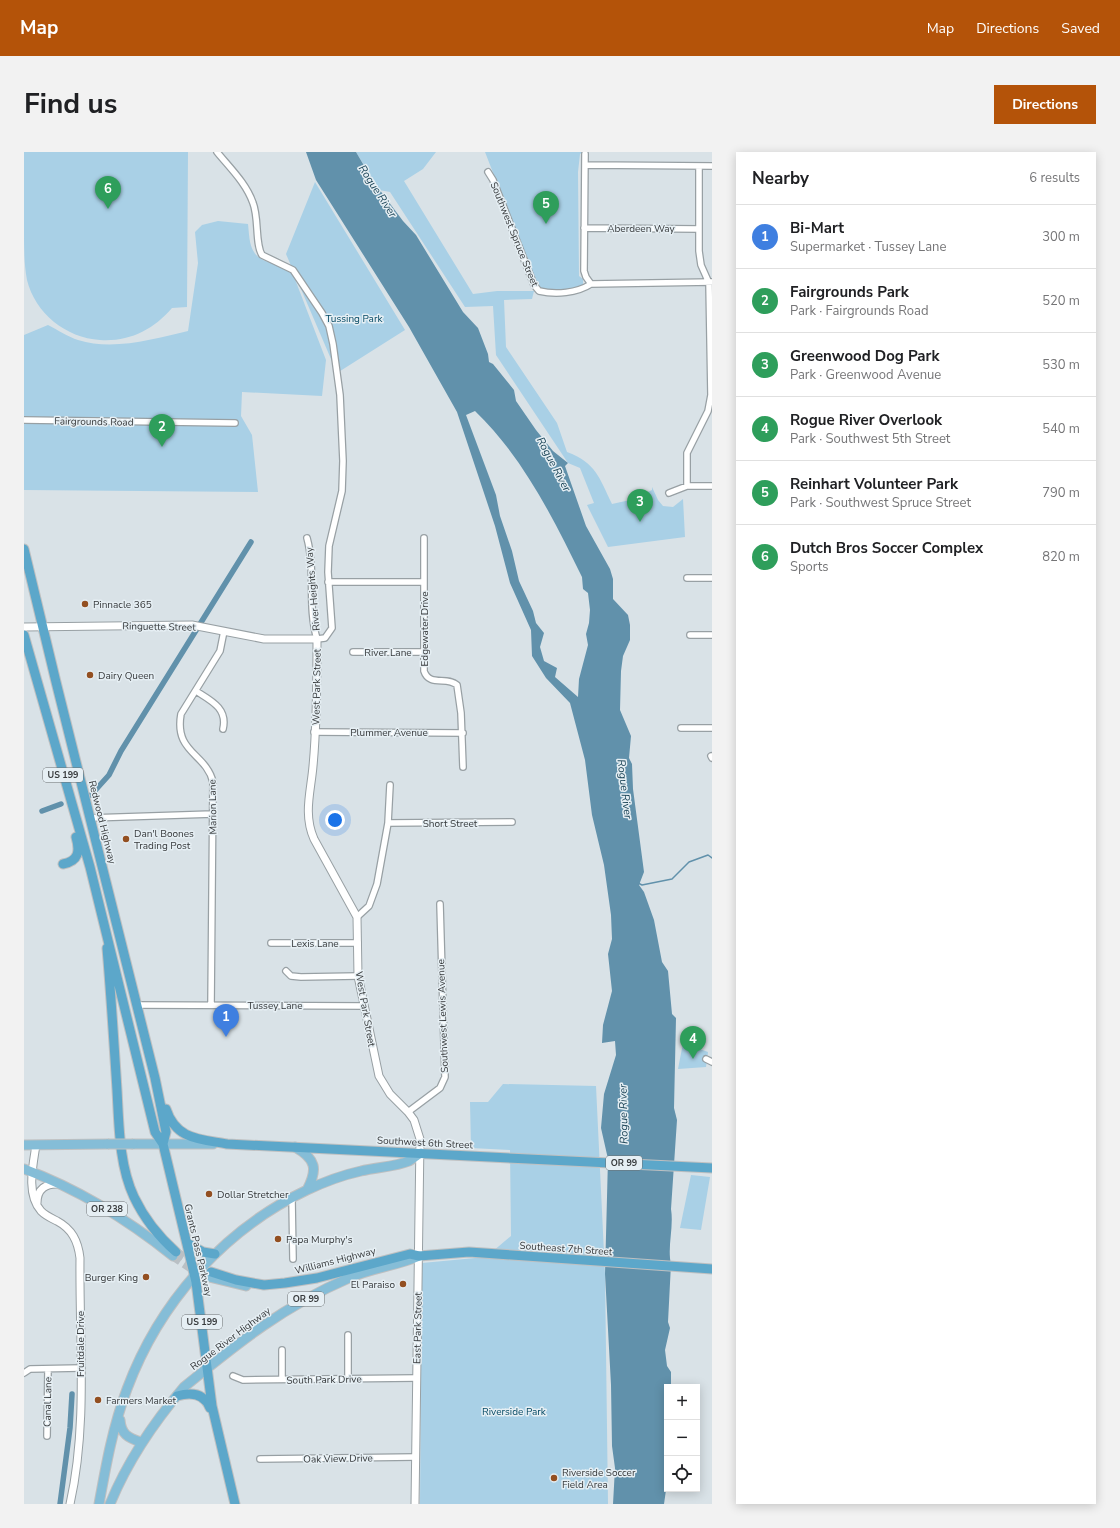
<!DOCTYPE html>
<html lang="en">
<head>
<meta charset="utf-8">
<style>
	body { margin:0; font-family:"Nunito Sans",sans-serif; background:#f2f2f2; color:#202124 }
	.controls { position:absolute; right:12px; bottom:12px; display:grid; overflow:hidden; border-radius:0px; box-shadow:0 2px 10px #0003 }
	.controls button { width:36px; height:36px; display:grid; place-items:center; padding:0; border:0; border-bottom:1px solid #e0e0e0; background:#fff; color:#202124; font:20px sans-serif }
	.you { position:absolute; left:311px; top:668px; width:14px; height:14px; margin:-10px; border:3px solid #fff; border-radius:50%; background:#1a73e8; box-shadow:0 0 0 6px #1a73e833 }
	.badge { display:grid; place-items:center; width:26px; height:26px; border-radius:50%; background:#b45309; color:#fff; font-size:13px; font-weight:700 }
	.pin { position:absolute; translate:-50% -33px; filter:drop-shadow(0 1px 2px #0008) }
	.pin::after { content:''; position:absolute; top:21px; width:14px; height:12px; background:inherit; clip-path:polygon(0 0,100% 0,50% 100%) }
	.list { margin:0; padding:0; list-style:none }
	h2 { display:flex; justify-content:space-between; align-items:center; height:52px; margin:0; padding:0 16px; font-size:17px }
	h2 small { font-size:13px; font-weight:400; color:#757577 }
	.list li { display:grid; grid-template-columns:26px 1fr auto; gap:12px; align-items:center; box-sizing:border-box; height:64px; padding:0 16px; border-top:1px solid #e0e0e0 }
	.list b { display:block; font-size:15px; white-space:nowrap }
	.list p { margin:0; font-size:13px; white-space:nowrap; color:#757577 }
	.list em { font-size:13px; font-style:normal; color:#757577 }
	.icon { flex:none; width:22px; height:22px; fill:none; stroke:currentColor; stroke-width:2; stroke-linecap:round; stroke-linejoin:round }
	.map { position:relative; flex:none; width:688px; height:1352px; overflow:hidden; border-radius:0px }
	header { display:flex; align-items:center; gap:24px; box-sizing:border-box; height:56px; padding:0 20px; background:#b45309; color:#fff }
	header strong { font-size:19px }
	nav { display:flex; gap:22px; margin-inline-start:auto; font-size:14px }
	.intro { display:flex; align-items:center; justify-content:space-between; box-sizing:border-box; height:96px; padding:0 24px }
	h1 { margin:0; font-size:28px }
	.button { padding:10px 18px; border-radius:0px; background:#b45309; color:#fff; font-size:14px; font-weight:700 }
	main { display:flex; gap:24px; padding:0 24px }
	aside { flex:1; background:#fff; border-radius:0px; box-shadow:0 2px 10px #0003 }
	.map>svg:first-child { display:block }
	.green { fill:#a9d0e6 }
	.water { fill:#6191ab; fill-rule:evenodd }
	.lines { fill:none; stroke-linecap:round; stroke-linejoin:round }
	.stream { stroke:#6191ab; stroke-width:1.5 }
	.canal { stroke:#6191ab; stroke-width:5.5 }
	.primary-tunnel { stroke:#b9c0c5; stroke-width:9; stroke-dasharray:9 4.5; stroke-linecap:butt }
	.trunk-tunnel { stroke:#b9c0c5; stroke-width:9; stroke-dasharray:9 4.5; stroke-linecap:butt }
	.minor-casing { stroke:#98a0a4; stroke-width:8 }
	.tertiary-casing { stroke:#98a0a4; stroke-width:9 }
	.primary-casing { stroke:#bfc0c1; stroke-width:11 }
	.trunk-casing { stroke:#bfc0c1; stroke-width:11 }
	.minor { stroke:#fff; stroke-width:5.5 }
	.tertiary { stroke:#fff; stroke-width:7 }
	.primary { stroke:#85bdd7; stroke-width:9 }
	.trunk { stroke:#5ca7ca; stroke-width:9 }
	.primary-bridge-casing { stroke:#bfc0c1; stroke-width:11; stroke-linecap:butt }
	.primary-bridge { stroke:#85bdd7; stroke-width:9 }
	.poi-dot { fill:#934f21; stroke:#e6eff4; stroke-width:1.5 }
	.labels { text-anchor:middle; stroke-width:3; stroke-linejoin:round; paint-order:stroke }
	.shield { fill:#e6eff4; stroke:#6c7073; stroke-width:1 }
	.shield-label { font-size:9px; font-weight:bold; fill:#373a3c }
	.street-label { font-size:10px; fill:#373a3c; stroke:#e6eff4 }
	.park-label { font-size:10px; fill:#034863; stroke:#e6eff4 }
	.poi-label { font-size:10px; fill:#373a3c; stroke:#e6eff4; text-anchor:start }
	.water-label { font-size:11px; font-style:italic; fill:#153f52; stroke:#e6eff4 }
</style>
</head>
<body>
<header>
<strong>Map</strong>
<nav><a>Map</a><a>Directions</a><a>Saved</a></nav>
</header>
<div class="intro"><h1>Find us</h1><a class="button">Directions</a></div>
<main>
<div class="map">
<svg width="688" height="1352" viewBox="0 0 688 1352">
	<rect width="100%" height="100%" fill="#d9e2e7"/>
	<!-- green -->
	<path class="green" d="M0,0H164L163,155L148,156C129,178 105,190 76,188C42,186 11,161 3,128C0,112 0,96 0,79C0,53 0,26 0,0Z
		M332,0H412L399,17L380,29L449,142L473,139H510L508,147L480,148L482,195L533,271L543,300C572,311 575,325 588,352L606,348L628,338V335L634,348L639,354L649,355L659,347L661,385L584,395L563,353L570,351L556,316L544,311L472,203L469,154L441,155L366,40L355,38Z
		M461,0H559L556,2L554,20L555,124L559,127V135L532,140L515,139Z
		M291,30L381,178L313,221L262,102Z
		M194,69L224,72C225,80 225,93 230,100C238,113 259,111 269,122L302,208L298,244L218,240L217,264L228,283L234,340L0,338V183L24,173C34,178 44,185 54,188C89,199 130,187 164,179L174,111L171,80L178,73Z
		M659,891L684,900L682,915L654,917Z
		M479,932L572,934L581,1122L584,1352H396L398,1111L462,1105L487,1084L486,998L447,996L446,950H464Z
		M667,1023L686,1025L677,1078L656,1076Z"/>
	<!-- water -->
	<path class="water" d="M282,0H332L349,29L379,69L392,83L439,160L454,176L464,202L465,210L469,212L490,238L492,249L512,278L529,299L544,311L541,314L562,374L586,417L589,427V447L604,463L606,473V488L599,504L597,519L596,558L607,584L605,606L608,612L609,637L620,720L615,733L620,740L630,768L638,810L644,819L648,862L652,866L650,956L653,968L647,1057C650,1076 643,1095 647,1112L644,1170L646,1176L641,1198L643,1214L647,1220V1235H643V1331L640,1352H589L591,1316L588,1294L587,1233L581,1122L584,1007L577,976L580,942L592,903L591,889L578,891L579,873L588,839L584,802L588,787L587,763L580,713L568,663L561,608L546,551L522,526L508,504L507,478L486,431L471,374L433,260L385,175L292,28ZM451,259C499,305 529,366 558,425L559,437L564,441L566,458L565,471L562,482L564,493L555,527L554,545L531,525L533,516L520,509L516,495L520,481L512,471L509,459L495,429L488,399L476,364L472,343L442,263Z"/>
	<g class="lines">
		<!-- stream -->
		<path class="stream" d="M614,731L618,733L648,727L665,710L684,703L688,706"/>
		<!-- canal -->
		<path class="canal" d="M67,643L85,623L97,599L227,390
			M18,659L37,652
			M36,1352L46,1276L48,1242"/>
		<!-- primary-tunnel -->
		<path class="primary-tunnel" d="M149,1104L167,1116L185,1125"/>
		<!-- trunk-tunnel -->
		<path class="trunk-tunnel" d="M152,1100L171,1113"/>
		<defs>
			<path id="minor" d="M193,0C206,16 222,31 229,51C235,66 231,92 238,103L269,118L298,161L305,174L309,192L316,243L319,309L318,339L305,394L304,420L308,476L301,486L293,487C283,454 292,419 283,386
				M561,2L560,119L562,125L567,132
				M561,13L688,14
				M464,20L469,28L510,133L515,139C532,143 553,141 567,132L688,130
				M560,76L675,77
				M0,268L211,271
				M663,334V301L684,259L687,243L685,131L677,113L675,99V15
				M645,341L663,334H688
				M400,386V519C405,535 423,524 433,533L437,561L439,615
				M663,426H688
				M304,430H400
				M666,483H688
				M329,500H400
				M172,539C186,548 204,556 199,577
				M657,576H688
				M290,580L439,581
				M687,604L688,606
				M66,666L189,662
				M364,671L488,670
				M333,765L345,754L353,732L364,671L366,633
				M247,791H334
				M262,819L267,824L277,825L334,824
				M113,853L340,854
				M187,853L189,630C182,601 150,601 157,562L196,499L200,479
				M682,907L688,910
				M384,960L416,936L421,925L416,752
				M268,1047L269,1107
				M324,1183V1227
				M0,1221L6,1217L57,1216
				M209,1224L219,1228L392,1226
				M258,1227V1198
				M23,1284L24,1217
				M236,1307L391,1305"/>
			<path id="tertiary" d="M0,475L168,473L240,487H293C293,529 293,573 289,614C287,639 279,662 290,687L333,765L334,824L355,924L366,942L384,960L390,968L396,987L391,1352
				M12,993C9,1013 2,1042 17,1059C22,1064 27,1066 33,1069C48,1077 54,1089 56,1106C55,1187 64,1272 46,1352
				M13,1051C13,1037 22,1031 35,1032"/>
			<path id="primary" d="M109,992H189
				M0,993L84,992
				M271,995C292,1007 294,1017 283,1038
				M0,1017C54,1037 104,1068 149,1104
				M185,1125L222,1134
				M96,1268C97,1282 104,1286 117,1290
				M75,1352C82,1313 89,1274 103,1237C135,1151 199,1078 283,1038C300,1030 319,1023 337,1019C352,1015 371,1015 385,1009C389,1007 393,1003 397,1001
				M86,1352C104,1308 130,1270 160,1235C215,1190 260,1154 325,1126C347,1116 372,1114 395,1104"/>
			<path id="trunk" d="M0,397L32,530L131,926L142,980L139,992
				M0,483L66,715L131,980L139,992L172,1130L188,1254L211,1352
				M39,712C55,709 56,699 52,685
				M83,796C87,843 90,891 93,938C95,973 95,1013 110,1045C120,1066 135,1085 152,1100
				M142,957C152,988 176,987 203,992L688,1016
				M163,1091L179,1100L191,1102
				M187,1120L212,1128L240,1133L261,1131L293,1126L386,1102L395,1104L445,1100L688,1117
				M153,1244C167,1240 180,1241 186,1256"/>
		</defs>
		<!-- minor casing -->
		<use href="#minor" class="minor-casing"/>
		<!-- tertiary casing -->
		<use href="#tertiary" class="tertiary-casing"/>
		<!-- primary casing -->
		<use href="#primary" class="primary-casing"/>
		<!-- trunk casing -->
		<use href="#trunk" class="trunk-casing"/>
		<!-- minor -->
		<use href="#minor" class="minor"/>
		<!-- tertiary -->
		<use href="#tertiary" class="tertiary"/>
		<!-- primary -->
		<use href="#primary" class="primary"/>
		<!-- trunk -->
		<use href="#trunk" class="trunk"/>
		<defs>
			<path id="primary-bridge" d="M84,992H109"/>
		</defs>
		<!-- primary-bridge casing -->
		<use href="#primary-bridge" class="primary-bridge-casing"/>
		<!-- primary-bridge -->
		<use href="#primary-bridge" class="primary-bridge"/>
	</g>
	<!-- markers -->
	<g class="poi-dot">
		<circle cx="61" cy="452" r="4"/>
		<circle cx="66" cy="523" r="4"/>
		<circle cx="102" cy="687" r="4"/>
		<circle cx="185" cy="1042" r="4"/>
		<circle cx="254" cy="1087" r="4"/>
		<circle cx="122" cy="1125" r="4"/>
		<circle cx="379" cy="1132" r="4"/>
		<circle cx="74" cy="1248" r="4"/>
		<circle cx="530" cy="1326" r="4"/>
	</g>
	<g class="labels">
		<!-- shield labels -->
		<g class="shield">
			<rect x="19" y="616" width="40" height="14" rx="3"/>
			<rect x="582" y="1004" width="36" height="14" rx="3"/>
			<rect x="63" y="1050" width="40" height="14" rx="3"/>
			<rect x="264" y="1140" width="36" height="14" rx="3"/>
			<rect x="158" y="1163" width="40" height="14" rx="3"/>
		</g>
		<g class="shield-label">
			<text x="39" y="626">US 199</text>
			<text x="600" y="1014">OR 99</text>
			<text x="83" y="1060">OR 238</text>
			<text x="282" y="1150">OR 99</text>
			<text x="178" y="1173">US 199</text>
		</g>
		<!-- street labels -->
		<g class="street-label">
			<text x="617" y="80">Aberdeen Way</text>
			<text transform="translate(491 82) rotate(68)" y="4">Southwest Spruce Street</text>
			<text transform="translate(70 269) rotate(1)" y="4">Fairgrounds Road</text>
			<text transform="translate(288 437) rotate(-95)" y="4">River Heights Way</text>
			<text transform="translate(135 474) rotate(1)" y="4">Ringuette Street</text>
			<text transform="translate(400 477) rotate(-90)" y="4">Edgewater Drive</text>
			<text x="364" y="504">River Lane</text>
			<text transform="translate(292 535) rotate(-89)" y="4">West Park Street</text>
			<text x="365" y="584">Plummer Avenue</text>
			<text transform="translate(188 655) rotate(-91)" y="4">Marion Lane</text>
			<text transform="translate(79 670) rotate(76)" y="4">Redwood Highway</text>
			<text x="426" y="675">Short Street</text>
			<text x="291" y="795">Lexis Lane</text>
			<text x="251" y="857">Tussey Lane</text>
			<text transform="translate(342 857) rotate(80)" y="4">West Park Street</text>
			<text transform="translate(418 864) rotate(-92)" y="4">Southwest Lewis Avenue</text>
			<text transform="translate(401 990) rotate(3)" y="4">Southwest 6th Street</text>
			<text transform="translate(542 1096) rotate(4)" y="4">Southeast 7th Street</text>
			<text transform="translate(175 1098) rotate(77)" y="4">Grants Pass Parkway</text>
			<text transform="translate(311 1108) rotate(-14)" y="4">Williams Highway</text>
			<text transform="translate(393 1176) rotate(-89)" y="4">East Park Street</text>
			<text transform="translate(206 1186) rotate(-37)" y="4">Rogue River Highway</text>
			<text transform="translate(56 1192) rotate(-90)" y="4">Fruitdale Drive</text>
			<text transform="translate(300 1227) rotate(-1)" y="4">South Park Drive</text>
			<text transform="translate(23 1250) rotate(-89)" y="4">Canal Lane</text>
			<text transform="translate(314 1306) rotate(-1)" y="4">Oak View Drive</text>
		</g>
		<!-- park labels -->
		<g class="park-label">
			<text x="330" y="170">Tussing Park</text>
			<text x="490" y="1263">Riverside Park</text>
		</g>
		<!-- poi labels -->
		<g class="poi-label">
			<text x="69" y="456">Pinnacle 365</text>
			<text x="74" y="527">Dairy Queen</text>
			<text x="110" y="685">Dan'l Boones<tspan x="110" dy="12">Trading Post</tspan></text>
			<text x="193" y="1046">Dollar Stretcher</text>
			<text x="262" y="1091">Papa Murphy's</text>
			<text x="114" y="1129" text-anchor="end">Burger King</text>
			<text x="371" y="1136" text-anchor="end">El Paraiso</text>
			<text x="82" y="1252">Farmers Market</text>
			<text x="538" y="1324">Riverside Soccer<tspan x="538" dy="12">Field Area</tspan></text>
		</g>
		<!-- water labels -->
		<g class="water-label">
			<text transform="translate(354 39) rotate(57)" y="4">Rogue River</text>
			<text transform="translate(530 312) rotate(62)" y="4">Rogue River</text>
			<text transform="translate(601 637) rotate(83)" y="4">Rogue River</text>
			<text transform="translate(599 962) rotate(-91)" y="4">Rogue River</text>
		</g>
	</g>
</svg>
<div class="controls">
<button>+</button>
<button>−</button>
<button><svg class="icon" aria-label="locate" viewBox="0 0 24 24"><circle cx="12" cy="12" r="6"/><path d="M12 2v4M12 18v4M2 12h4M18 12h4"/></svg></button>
</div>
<div class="you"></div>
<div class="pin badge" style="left:202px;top:885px;background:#3f7fe0">1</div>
<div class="pin badge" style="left:138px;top:295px;background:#2e9e5b">2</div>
<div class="pin badge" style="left:616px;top:370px;background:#2e9e5b">3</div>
<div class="pin badge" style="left:669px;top:907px;background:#2e9e5b">4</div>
<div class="pin badge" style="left:522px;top:72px;background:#2e9e5b">5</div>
<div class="pin badge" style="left:84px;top:57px;background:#2e9e5b">6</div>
</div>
<aside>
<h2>Nearby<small>6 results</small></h2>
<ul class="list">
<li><span class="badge" style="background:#3f7fe0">1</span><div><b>Bi-Mart</b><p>Supermarket · Tussey Lane</p></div><em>300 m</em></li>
<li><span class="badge" style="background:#2e9e5b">2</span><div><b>Fairgrounds Park</b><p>Park · Fairgrounds Road</p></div><em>520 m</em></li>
<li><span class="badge" style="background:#2e9e5b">3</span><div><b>Greenwood Dog Park</b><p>Park · Greenwood Avenue</p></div><em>530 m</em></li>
<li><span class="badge" style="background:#2e9e5b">4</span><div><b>Rogue River Overlook</b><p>Park · Southwest 5th Street</p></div><em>540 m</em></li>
<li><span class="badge" style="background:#2e9e5b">5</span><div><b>Reinhart Volunteer Park</b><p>Park · Southwest Spruce Street</p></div><em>790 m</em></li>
<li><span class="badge" style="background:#2e9e5b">6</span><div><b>Dutch Bros Soccer Complex</b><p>Sports</p></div><em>820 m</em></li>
</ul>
</aside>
</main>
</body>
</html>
